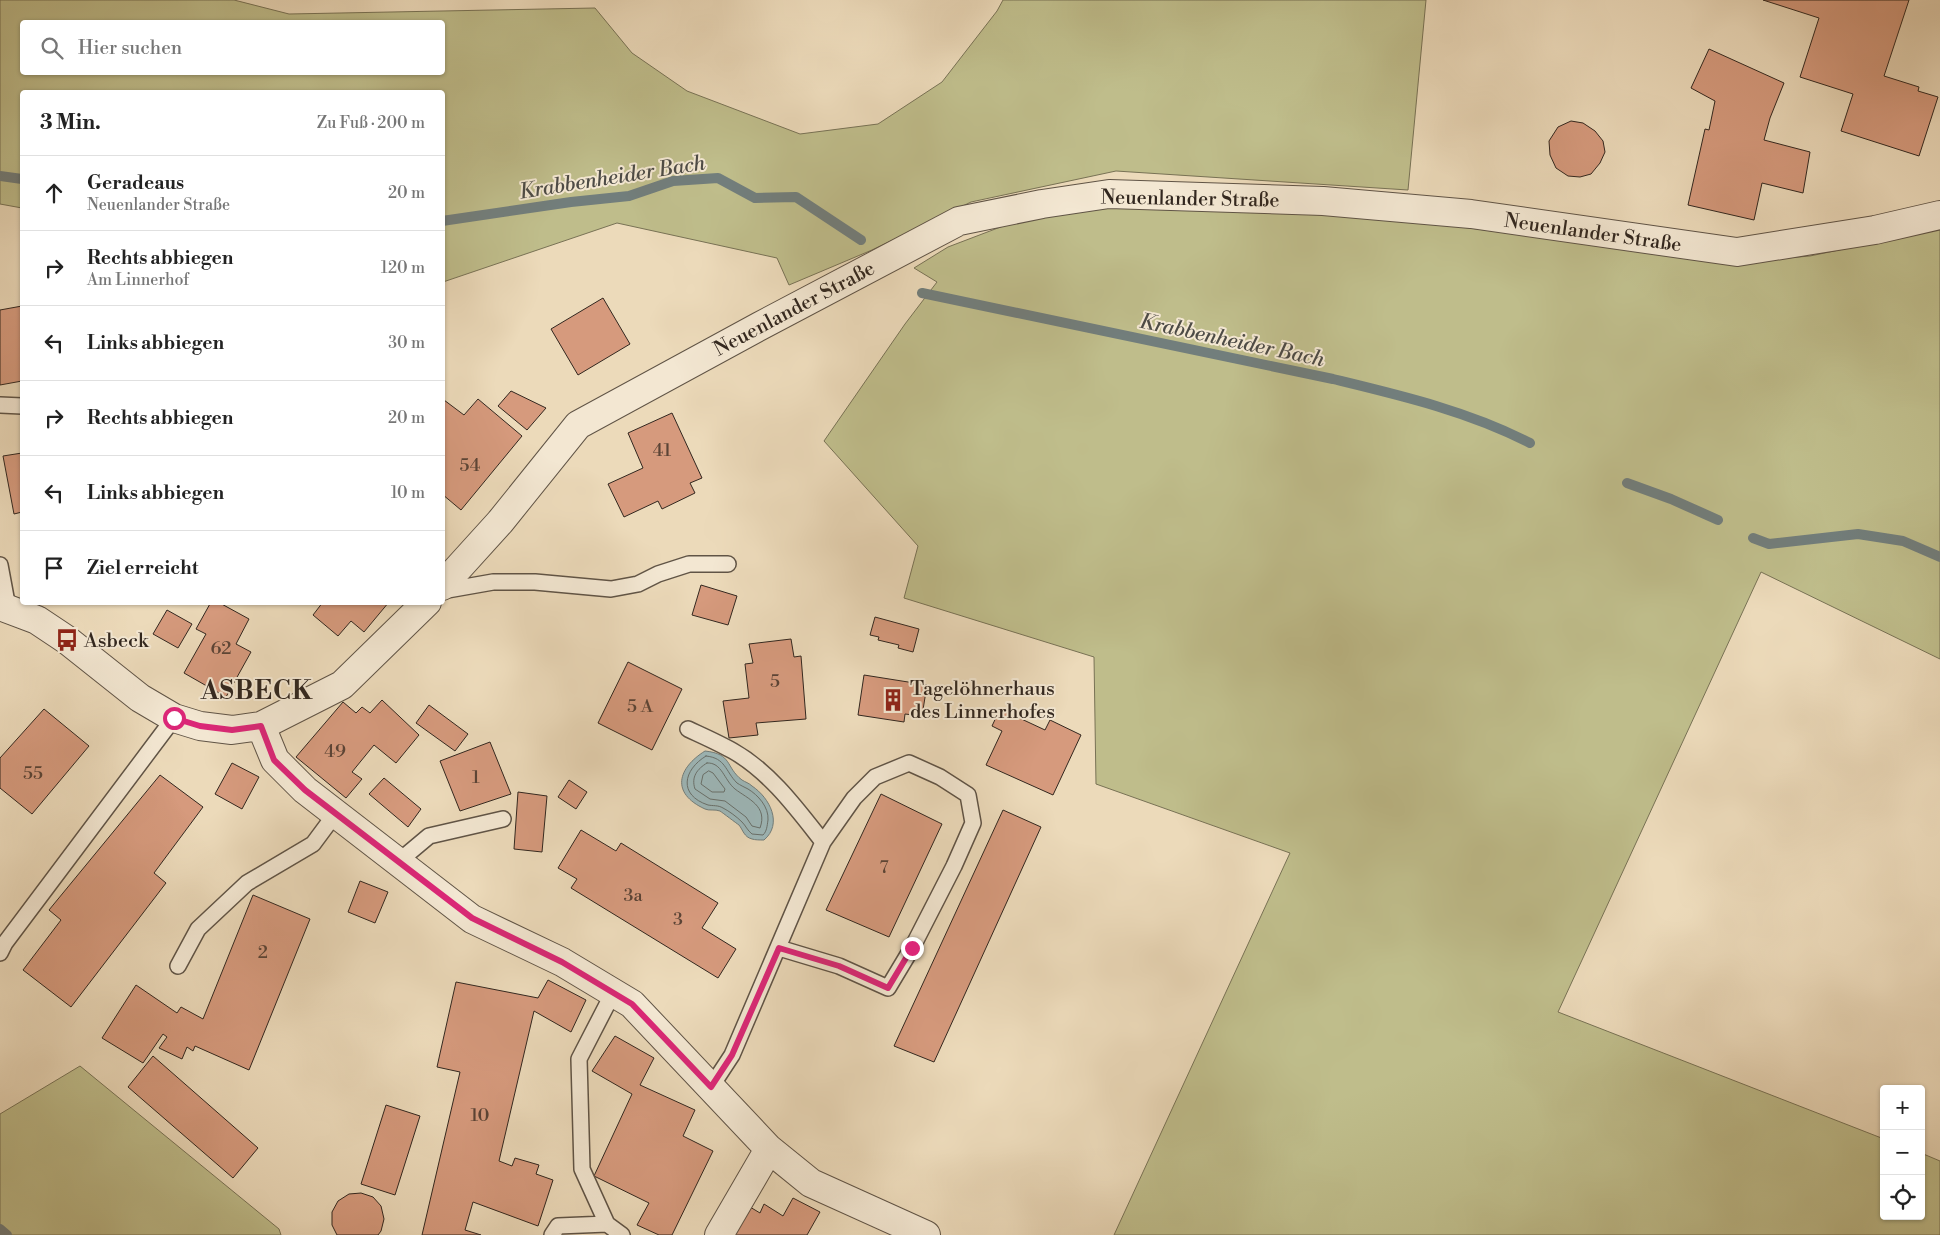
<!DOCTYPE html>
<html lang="de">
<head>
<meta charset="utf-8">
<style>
	body { margin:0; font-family:"Libre Bodoni",serif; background:#f2f2f2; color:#222 }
	.controls { position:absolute; right:15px; bottom:15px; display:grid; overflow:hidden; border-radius:5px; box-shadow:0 1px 4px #0004 }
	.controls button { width:45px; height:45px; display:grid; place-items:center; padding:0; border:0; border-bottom:1px solid #e0e0e0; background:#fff; color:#222; font:25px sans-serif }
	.stop { position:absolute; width:15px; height:15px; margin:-11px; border:4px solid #db2777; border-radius:50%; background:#fff }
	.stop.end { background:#db2777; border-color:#fff; box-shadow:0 1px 5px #0008 }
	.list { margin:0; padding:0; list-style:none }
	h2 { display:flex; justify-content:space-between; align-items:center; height:65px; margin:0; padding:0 20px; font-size:21px }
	h2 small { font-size:16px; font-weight:400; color:#767676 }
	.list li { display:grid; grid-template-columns:32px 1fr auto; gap:15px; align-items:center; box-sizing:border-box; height:75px; padding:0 20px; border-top:1px solid #e0e0e0 }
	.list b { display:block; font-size:19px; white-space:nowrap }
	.list p { margin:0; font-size:16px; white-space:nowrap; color:#767676 }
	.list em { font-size:16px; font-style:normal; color:#767676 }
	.icon { flex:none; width:28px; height:28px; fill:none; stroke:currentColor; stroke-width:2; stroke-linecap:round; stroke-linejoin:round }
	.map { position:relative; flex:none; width:1940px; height:1235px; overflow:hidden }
	.search { position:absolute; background:#fff; box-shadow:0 1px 4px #0004; left:20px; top:20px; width:425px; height:55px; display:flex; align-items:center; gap:12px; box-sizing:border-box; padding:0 18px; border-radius:5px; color:#767676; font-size:19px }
	.panel { position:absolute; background:#fff; box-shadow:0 1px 4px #0004; left:20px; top:90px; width:425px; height:515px; border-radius:5px }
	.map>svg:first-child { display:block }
	.green { fill:#bfbd8b; stroke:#787255; fill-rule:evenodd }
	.water { fill:#9db8ba; stroke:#727e7c }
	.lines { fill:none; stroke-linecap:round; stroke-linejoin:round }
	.shore { stroke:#68706c; stroke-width:1 }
	.stream { stroke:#727e7c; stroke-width:10 }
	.building { fill:#d69a7d; stroke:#32271f }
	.lane-casing { stroke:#605446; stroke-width:18 }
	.street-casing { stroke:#605446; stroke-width:30 }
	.lane { stroke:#f3e7d2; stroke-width:15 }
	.street { stroke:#f3e7d2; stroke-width:28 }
	.route { stroke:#db2777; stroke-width:6 }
	.labels { text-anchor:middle; stroke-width:4; stroke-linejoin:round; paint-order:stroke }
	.number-label { font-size:18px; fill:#5b4436 }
	.street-label { font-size:20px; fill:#32271f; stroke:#f3e7d2 }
	.poi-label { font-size:20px; fill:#32271f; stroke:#f3e7d2; text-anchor:start }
	.water-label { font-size:21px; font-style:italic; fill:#4d4b46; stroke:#f3e7d2 }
	.district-label { font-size:25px; font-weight:bold; letter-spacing:1px; fill:#32271f; stroke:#f3e7d2 }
</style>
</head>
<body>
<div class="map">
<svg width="1940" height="1235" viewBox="0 0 1940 1235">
	<rect width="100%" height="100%" fill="#ecdaba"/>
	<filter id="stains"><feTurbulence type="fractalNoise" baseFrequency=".004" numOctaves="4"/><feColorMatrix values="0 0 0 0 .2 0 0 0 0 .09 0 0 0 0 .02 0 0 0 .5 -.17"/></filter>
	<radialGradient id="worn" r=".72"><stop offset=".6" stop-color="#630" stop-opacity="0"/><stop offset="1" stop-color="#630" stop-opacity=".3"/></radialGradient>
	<!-- green -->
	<path class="green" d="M0,0H234L289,14L595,8L632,53L687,91L800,134L878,124L942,82L997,11L1003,0H1426L1408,190L1116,171L971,202L872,250L789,285L777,258L617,223L443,282L442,92H22V208L0,204ZM22,22H442V72H22Z
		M1185,205L1332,213L1470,228L1637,251L1740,262L1810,256L1940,229V659L1761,572L1558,1012L1884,1139V1216H1921V1153L1940,1161V1235H1114L1290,853L1096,784L1094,657L904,598L918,546L824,441L905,324L937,282L914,268L948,247L1011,223L1093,208Z
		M80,1066L279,1229L281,1235H0V1114Z"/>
	<!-- water -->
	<path class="water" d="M705,751C733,754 725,767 742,780C745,782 749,783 752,786C770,798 783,824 764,840C760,840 755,840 752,839C744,837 743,830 739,825C736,823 723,813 720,811C715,809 709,811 705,809C670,793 678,768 705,751Z"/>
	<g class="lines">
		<!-- shore -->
		<path class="shore" d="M706,756C726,758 725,771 737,783C740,785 744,787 748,789C758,795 769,807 768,820C767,826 767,831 763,835L752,834C747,830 746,826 742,822C737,817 729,811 723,808C718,805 713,806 708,805C678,795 683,770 706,756Z
			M707,763C722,762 724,780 735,789C748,799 768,806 760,828L752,826L746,817L725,801L710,799L695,789C691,777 697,769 707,763Z
			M709,771L713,773L725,789L724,792H712L701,784L703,775Z"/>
		<!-- stream -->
		<path class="stream" d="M0,176L22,179
			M442,221L571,202L629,196L673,181L718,178L755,198L796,197L861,240
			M922,293L1333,379C1399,395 1468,411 1530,443
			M1627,483L1671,499L1718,520
			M1753,538L1769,544L1858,534L1903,541L1940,557
			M0,1229L7,1235"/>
	</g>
	<!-- building -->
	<path class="building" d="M1763,0H1909L1884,76L1919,87L1918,91L1938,97L1919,156L1841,131L1853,94L1800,77L1819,18Z
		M1709,49L1784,83L1770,118L1764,140L1810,152L1803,193L1762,183L1754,220L1688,205L1705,129L1709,130L1715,101L1691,88Z
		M1571,121L1583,123L1595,131L1603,141L1605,152L1600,163L1591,174L1580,177L1568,176L1556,168L1550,155L1549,141L1558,127Z
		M603,298L630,344L578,375L551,329Z
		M22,306V381L0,385V310Z
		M511,391L546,408L527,430L498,406Z
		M478,399L522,436L461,510L442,494V402L444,400L464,415Z
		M672,413L702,478L690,483L695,493L662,509L658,501L624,517L608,484L643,468L628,433Z
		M22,453V512L14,514L3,456Z
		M701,585L737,596L728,625L692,615Z
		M211,602H218L249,619L236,644L251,652L226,697L184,673L206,634L196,629Z
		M323,602H389L364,632L351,621L338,636L313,615Z
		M167,610L192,624L178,648L153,634Z
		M875,617L919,629L913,652L898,648L899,645L878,640L879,637L870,635Z
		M791,639L794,657L801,656L806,719L756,723L758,735L729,738L723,701L749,698L745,664L753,663L749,644Z
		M628,662L682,689L652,750L598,723Z
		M864,675L927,685L922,716L905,714L904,722L858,715Z
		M382,700L419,735L396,763L374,745L352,772L362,779L346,798L296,757L343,702L356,713L362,707L370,713Z
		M429,705L468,734L455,751L416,723Z
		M44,709L89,746L32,814L0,788V758Z
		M1000,709L1045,730L1050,720L1081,735L1053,795L986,765L1002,731L992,726Z
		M490,742L511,794L460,811L440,761Z
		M232,763L259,777L242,809L215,794Z
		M160,775L203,807L154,873L166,883L71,1007L23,970L61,920L49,910Z
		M384,778L421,809L408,827L369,794Z
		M569,780L587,792L576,809L558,797Z
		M518,792L547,796L542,852L514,849Z
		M881,794L942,824L889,937L826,910Z
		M1003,810L1041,827L934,1062L894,1046Z
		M581,830L616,851L621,843L718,903L702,928L736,949L718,978L571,888L577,879L558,868Z
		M360,881L388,892L375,923L348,912Z
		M253,895L310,919L249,1070L195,1046L193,1051L187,1047L182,1059L159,1048L167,1037L163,1034L143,1063L102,1038L136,985L177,1013L181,1007L203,1019Z
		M548,980L586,1000L571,1032L534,1011L499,1161L512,1166L515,1158L539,1165L536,1174L553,1180L538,1226L473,1202L465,1230L481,1235H422L460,1072L437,1067L456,982L538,998Z
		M615,1036L654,1058L640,1085L695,1110L683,1136L713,1151L672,1235H659L637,1225L649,1203L594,1176L632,1094L592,1071Z
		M153,1056L258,1148L233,1178L128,1087Z
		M386,1105L420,1116L395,1195L361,1184Z
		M361,1193L373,1197L381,1206L384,1219L381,1231L378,1235H337L332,1225V1212L338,1201L349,1194Z
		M793,1198L820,1212L807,1235H729L745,1204L760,1213L764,1204L783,1216Z"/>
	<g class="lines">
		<defs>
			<path id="lane" d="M0,405L22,406
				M0,565L8,608
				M442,591L493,582H535L611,589L638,584L658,574L689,564H728
				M688,729C703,736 719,743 733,751C770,772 797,809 823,842
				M398,862L429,836L503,819
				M0,953L5,943L174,718
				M178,966L198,929L247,883L313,844L336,813
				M711,1087L732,1055L823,842L854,798L875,777L909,763L940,777L968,795L973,823L954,866L912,948L888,988L839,966L779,948
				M607,1224L582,1169L579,1059L613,993
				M552,1235L558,1226L607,1224L622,1235"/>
			<path id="street" d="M442,586L500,522L578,425L760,326L959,221L1042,204L1109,194L1323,201L1471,214L1737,252L1875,230L1940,215
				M0,606L37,620L67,640L140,698L174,718L200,726L232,730L261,726L342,685L427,602
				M261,726L275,760L305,790L472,919L562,962L632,1004L769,1149L811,1183L926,1235
				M719,1235L769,1149"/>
		</defs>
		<!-- lane casing -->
		<use href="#lane" class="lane-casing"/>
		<!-- street casing -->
		<use href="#street" class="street-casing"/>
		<!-- lane -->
		<use href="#lane" class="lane"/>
		<!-- street -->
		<use href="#street" class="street"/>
	</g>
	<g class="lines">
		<!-- route -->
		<path class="route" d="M174,718L200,726L232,730L261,726L274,760L305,790L472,918L562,962L632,1004L711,1087L732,1055L779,948L839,966L888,988L912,948"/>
	</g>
	<!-- icons -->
	<defs>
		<symbol id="bus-bare" viewBox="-9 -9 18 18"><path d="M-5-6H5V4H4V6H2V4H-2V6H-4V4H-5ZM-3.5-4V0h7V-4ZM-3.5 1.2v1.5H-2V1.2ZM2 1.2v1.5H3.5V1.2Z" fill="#8f2418" stroke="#f3e7d2" stroke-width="2.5" paint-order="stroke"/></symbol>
		<symbol id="building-bare" viewBox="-9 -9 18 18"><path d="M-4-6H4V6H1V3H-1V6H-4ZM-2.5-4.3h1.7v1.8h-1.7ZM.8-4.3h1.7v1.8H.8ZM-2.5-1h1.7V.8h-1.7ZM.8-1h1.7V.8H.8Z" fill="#8f2418" stroke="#f3e7d2" stroke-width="2.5" paint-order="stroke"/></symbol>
	</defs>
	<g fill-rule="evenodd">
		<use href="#bus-bare" x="51" y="624" width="32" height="32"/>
		<use href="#building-bare" x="877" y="684" width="32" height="32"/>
	</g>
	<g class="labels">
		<!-- number labels -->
		<g class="number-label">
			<text x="662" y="456">41</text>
			<text x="470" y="471">54</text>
			<text x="221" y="654">62</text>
			<text x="775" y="687">5</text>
			<text x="640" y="712">5 A</text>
			<text x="335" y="757">49</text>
			<text x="33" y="779">55</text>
			<text x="476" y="783">1</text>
			<text x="884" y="873">7</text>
			<text x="633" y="901">3a</text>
			<text x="678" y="925">3</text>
			<text x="263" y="958">2</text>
			<text x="480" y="1121">10</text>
		</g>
		<!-- street labels -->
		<g class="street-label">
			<text transform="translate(1190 198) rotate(1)" y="7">Neuenlander Straße</text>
			<text transform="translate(1593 232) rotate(8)" y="7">Neuenlander Straße</text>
			<text transform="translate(794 308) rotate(-28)" y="7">Neuenlander Straße</text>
		</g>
		<!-- poi labels -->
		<g class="poi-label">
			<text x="84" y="647">Asbeck</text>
			<text x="910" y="695">Tagelöhnerhaus<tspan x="910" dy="23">des Linnerhofes</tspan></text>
		</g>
		<!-- water labels -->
		<g class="water-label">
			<text transform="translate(612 177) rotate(-9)" y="7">Krabbenheider Bach</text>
			<text transform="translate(1232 340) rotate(12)" y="7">Krabbenheider Bach</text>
		</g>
		<!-- district labels -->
		<g class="district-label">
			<text x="257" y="699">ASBECK</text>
		</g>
	</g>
	<rect width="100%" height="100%" filter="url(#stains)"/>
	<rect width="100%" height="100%" fill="url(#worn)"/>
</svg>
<div class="controls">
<button>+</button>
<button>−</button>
<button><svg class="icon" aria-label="locate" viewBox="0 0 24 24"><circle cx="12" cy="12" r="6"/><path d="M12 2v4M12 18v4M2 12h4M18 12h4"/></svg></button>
</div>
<div class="stop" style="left:174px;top:718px"></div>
<div class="stop end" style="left:912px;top:948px"></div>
<div class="search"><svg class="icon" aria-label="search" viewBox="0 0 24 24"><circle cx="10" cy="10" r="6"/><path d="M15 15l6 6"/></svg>Hier suchen</div>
<section class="panel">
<h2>3 Min.<small>Zu Fuß · 200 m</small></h2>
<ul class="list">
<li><svg class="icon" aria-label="ahead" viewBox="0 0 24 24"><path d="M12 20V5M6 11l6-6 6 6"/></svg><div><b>Geradeaus</b><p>Neuenlander Straße</p></div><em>20 m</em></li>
<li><svg class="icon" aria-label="right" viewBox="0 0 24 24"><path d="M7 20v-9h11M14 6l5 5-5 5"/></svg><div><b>Rechts abbiegen</b><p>Am Linnerhof</p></div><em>120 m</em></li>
<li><svg class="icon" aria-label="left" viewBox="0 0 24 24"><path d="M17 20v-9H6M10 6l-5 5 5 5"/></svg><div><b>Links abbiegen</b></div><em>30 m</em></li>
<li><svg class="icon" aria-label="right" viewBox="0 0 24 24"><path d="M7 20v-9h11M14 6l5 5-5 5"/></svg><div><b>Rechts abbiegen</b></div><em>20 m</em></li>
<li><svg class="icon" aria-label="left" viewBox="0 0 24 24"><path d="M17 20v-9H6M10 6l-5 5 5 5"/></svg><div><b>Links abbiegen</b></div><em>10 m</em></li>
<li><svg class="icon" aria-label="arrive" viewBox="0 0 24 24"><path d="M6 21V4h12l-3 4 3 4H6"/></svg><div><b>Ziel erreicht</b></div></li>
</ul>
</section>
</div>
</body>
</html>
